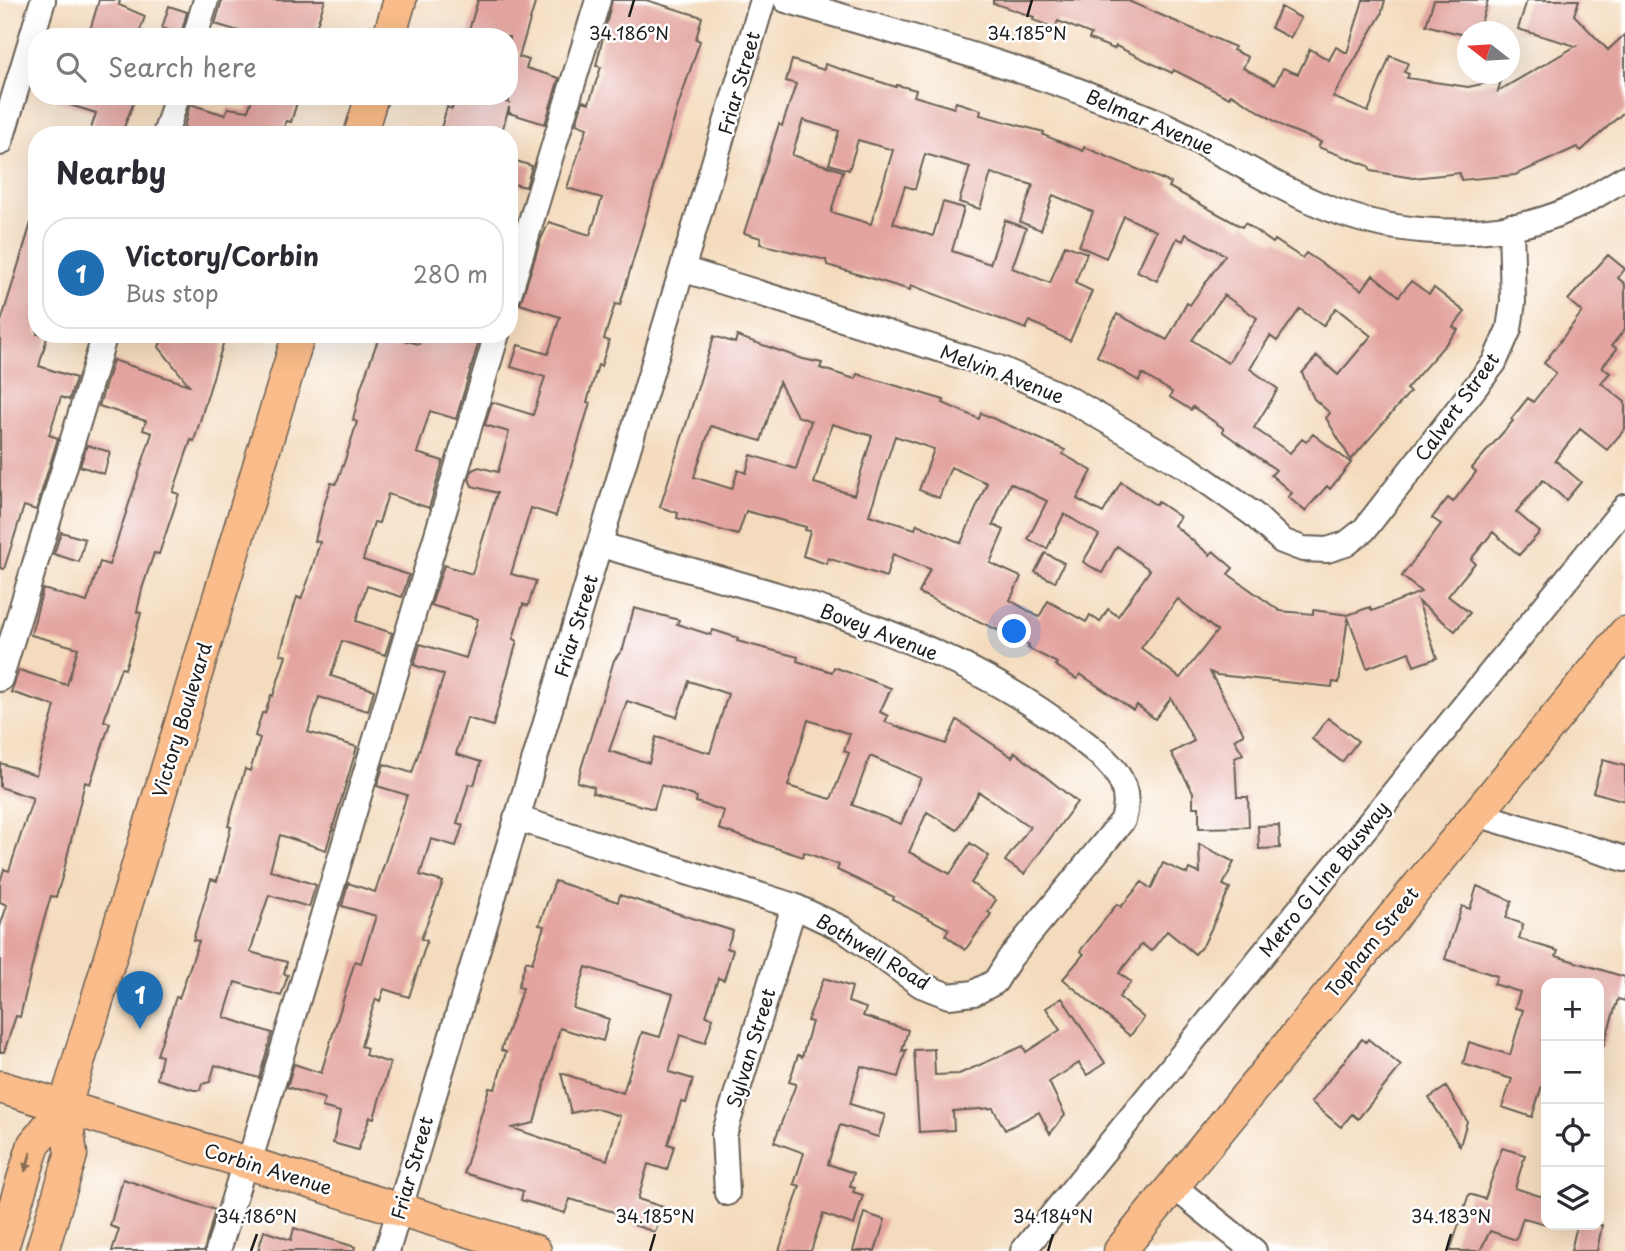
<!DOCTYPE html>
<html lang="en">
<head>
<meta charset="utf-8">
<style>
	body { margin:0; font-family:"Playpen Sans",sans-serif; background:#f7f7f7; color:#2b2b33 }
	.controls { position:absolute; right:21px; bottom:21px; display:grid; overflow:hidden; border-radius:14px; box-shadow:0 7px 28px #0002 }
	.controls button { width:63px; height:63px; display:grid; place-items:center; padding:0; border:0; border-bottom:2px solid #e1e1e2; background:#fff; color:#2b2b33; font:35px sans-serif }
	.compass { position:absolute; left:1457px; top:21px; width:63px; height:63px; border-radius:50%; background:#fff; box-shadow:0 7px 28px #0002; rotate:287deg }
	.you { position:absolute; left:1015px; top:632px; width:24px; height:24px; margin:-18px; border:5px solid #fff; border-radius:50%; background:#1a73e8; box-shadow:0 0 0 10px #1a73e833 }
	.badge { display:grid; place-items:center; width:46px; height:46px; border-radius:50%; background:#1f6fb2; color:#fff; font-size:23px; font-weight:700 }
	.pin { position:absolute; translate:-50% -58px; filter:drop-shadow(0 2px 4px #0008) }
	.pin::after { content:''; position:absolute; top:37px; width:24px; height:21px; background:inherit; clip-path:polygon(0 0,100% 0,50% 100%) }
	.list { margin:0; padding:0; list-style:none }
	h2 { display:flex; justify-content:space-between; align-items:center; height:91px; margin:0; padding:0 28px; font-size:30px }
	h2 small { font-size:23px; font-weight:400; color:#7c7c81 }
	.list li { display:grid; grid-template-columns:46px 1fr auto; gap:21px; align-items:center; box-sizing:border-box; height:112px; margin:0 14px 14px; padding:0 14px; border:2px solid #e1e1e2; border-radius:28px }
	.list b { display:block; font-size:26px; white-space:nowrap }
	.list p { margin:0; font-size:23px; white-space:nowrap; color:#7c7c81 }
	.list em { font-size:23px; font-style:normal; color:#7c7c81 }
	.icon { flex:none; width:38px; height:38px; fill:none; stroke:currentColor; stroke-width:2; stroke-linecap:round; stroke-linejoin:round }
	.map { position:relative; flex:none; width:1625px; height:1251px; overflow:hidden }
	.search { position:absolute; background:#fff; box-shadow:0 7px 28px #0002; left:28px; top:28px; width:490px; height:77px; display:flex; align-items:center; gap:18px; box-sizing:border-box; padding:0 24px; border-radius:28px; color:#7c7c81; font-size:26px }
	.panel { position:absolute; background:#fff; box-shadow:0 7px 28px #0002; left:28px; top:126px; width:490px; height:217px; border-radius:28px }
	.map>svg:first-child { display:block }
	.building { fill:#e3a49f; fill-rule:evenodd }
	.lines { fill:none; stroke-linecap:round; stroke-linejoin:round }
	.minor-casing { stroke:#685f54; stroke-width:28 }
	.major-casing { stroke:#685f54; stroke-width:35 }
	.minor { stroke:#fff; stroke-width:24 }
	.major { stroke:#f9bc8a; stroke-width:32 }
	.oneway { fill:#8a6c53 }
	.ticks { fill:none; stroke:#1c1c1c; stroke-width:2.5 }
	.labels { text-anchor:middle; stroke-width:5; stroke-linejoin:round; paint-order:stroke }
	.street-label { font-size:19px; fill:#1c1c1c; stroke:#fff }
	.ticks-label { font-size:18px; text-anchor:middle; fill:#1c1c1c; stroke:#fff; stroke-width:5; stroke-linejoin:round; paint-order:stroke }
</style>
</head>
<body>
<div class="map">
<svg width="1625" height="1251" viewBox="0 0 1625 1251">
	<rect width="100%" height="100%" fill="#fff"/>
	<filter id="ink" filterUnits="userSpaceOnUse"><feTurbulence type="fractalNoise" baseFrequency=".0143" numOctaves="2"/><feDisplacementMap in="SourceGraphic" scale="14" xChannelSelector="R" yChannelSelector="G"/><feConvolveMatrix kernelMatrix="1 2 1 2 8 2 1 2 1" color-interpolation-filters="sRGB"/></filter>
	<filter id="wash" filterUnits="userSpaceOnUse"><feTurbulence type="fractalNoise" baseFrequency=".00686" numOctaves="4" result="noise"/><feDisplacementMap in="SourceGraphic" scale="28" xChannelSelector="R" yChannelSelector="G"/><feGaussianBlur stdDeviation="1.57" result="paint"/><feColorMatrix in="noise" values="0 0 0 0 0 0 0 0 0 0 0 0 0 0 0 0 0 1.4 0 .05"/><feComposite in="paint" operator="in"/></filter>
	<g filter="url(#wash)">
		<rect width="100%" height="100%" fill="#f4dbbd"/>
		<g id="blocks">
			<!-- building -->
			<path class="building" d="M99,0H120L119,5L145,16L138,37H88Z
				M222,0H325L313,37H259L215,24Z
				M478,0H536L519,57L529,60L526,68L559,78L545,124L509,113V107L501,135H439L447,107L452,109L456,96H486L509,103V37H467Z
				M612,0H646L702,17L696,39L700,41L678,106L620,305L615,304L604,339L609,341L601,366L598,365L587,402L590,403L556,516L531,508L511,574L536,581L528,606L523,604L513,639L517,641L493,726L467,718L456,754L481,762L474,785L469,784L457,823L463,825L456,846L431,839L420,875L443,882L421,939L427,941L409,997L384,989L380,1001L376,999L370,1016L361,1046L367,1048L365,1055L390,1063L374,1118L370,1117L358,1150L333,1143L340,1112L322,1107L325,1099L287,1087L294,1064L321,1073L355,961L361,963L376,916L342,906L348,883L375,892L407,795L377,786L384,764L412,773L444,675L414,665L420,644L466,658L478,619L431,605L444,565L472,574L497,493L472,486L469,479L472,470L479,467L498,472L509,432L485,425L492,402L533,415L545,377L511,367L518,345L548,354L560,317L520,304L541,239L549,222L590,235L602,198L567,188L587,128L576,124L583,101L589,103L601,67L596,66Z
				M993,0H1126L1235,47L1233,50L1248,57L1243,68L1275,84L1283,68L1298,74L1310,49L1329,60L1336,47L1347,53L1363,0H1385L1381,15L1333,97L1368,112L1390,56L1408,63L1404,72L1409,74L1407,78L1468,87L1501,80L1498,91L1576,46L1518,29L1527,0H1579L1574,15L1608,50L1625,34V111L1581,151L1577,147L1515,175L1461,180L1460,173L1413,178L1371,171L1369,166L1318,147L1321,142L1286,128L1231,94L1229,98L1174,70L1172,73L1116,46L1114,49L1089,39L1091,34L1058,21L1055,28L1033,20L1034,17L993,3Z
				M1434,0H1488L1478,32H1467V36L1426,25Z
				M169,6L187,12L181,34L162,28Z
				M1281,7L1301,18L1290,38L1271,28Z
				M792,60L824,70L825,64L896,87L897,85L916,90L914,96L954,108L956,102L981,110L980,115L1044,132L1043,135L1083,151L1084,147L1171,183L1169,187L1242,227L1245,223L1273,243L1275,240L1302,258L1306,253L1362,290L1373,275L1399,296L1411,281L1429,294L1434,288L1465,312L1453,327L1458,330L1406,389L1410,392L1351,460L1326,418L1330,413L1314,399L1302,373L1317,356L1338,375L1371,336L1336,308L1323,326L1300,309L1277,341L1270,336L1250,369L1278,389L1254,428L1290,453L1302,439L1306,442L1313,434L1351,463L1330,489L1327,486L1305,511L1288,497L1292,493L1271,475L1276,470L1223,432V428L1193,407L1191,410L1170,397L1172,392L1142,374L1139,381L1097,356L1117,314L1167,340L1187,303L1190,305L1225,255L1186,234L1183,241L1177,238L1157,281L1137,271L1156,231L1124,216L1106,258L1079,246L1093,212L1053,195L1041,230L1020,222L1033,185L991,173L980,209L959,202L970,167L925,154L915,189L905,186L893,223L933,236L943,202L964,208L952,251L990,264L1005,220L1026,228L1012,268L1050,283L1065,245L1087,253L1075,283L1092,291L1070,341L1030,321L1026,329L911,285L910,290L827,265L826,260L760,244L761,238L744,233L779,124L782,126L796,84L786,81ZM803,120L839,131L829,164L849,170L858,140L893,150L871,224L831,212L843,171L792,155ZM1224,295L1257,318L1228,363L1192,340Z
				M58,96H136L121,135H89L96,113L57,101Z
				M253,96H299L291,122L286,121L281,135H217L206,132L205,135H182L190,104L225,115L228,108L248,111Z
				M513,160L532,166L526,187L509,183Z
				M32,220L37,221V334H48L39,366L76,378L69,400L61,397L49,435L58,438L36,510L24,506L4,569L0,568V325Z
				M1608,255L1625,269L1618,278L1625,284V329L1612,345L1617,349L1602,367L1610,373L1601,383L1625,402V429L1607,450L1580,429L1555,460L1581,482L1566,500L1543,480L1516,512L1540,532L1519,555L1493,532L1471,559L1475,563L1448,596L1470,613L1455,631L1418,601L1437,658L1414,666L1409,652L1367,668L1348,617L1339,683L1333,682L1332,687L1217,675L1210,672L1244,734L1234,739L1243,754L1235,758L1237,797H1248L1249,827L1199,828V807H1193V792L1171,753L1194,741L1171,698L1155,719L1137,705L1133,710L1080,674L1077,679L1055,665L1057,663L1028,648L1029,645L919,593L930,569L893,554L886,577L828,558L827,564L803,556L810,531L805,530L806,527L746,511L738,535L677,518L678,513L660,507L714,336L735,343L737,336L803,359L822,363L820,368L855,379L857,374L944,400L943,403L979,419L981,413L1065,450L1063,454L1092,471L1077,499L1103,513L1121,482L1156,505L1158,502L1180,517L1174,525L1210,555L1213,551L1233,568L1228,574L1280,611L1313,614V610L1348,615L1370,607L1372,611L1421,592L1402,576L1441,524L1432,518L1448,498L1453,502L1476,472L1472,468L1513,421L1511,419L1528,398L1533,402L1556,373L1544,363L1582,312L1568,300ZM779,382L797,416L811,421L796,469L751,455L746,473L738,470L732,489L694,477L711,426L761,441ZM832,424L872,436L854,495L814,483ZM895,436L934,449L919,490L939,498L951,467L987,483L961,543L917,524L915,529L869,515ZM1010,483L1047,501L1028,539L1047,549L1064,514L1099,535L1083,562L1102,573L1117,546L1150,570L1118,616L1108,609L1100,622L1090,615L1086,622L1048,601L1039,617L1010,600L1021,577L990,563L1004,530L993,525ZM1178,599L1217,631L1180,678L1141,648Z
				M164,334H226L194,441L191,440L173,492L179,494L159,554L154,553L142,589L137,612L141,613L132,646L125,669L121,668L115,685L104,721L110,723L90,784L85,782L63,874L56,897L51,896L39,937L20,1017L16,1016L4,1052H0V927L7,905L0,902V882L4,869L9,871L33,798L0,787V763L36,775L55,706L11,692L19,670L67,685L78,648L31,635L37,611L43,589L87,602L100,562L109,565L152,433L143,430L146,421L99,406L113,360L189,385L159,347Z
				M380,334L419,344L422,334H481L456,419L430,411L417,453L443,461L429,508L388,494L379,523L374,522L363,560L409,575L402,597L367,586L356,621L392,633L385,655L342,641L331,676L374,690L368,711L319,697L308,732L357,747L326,850L280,835L270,870L316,885L309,907L269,895L250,952L287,962L284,974L288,975L281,996L235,982L224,1017L272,1033L259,1078L215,1065L210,1082L202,1084L200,1090H194L157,1079L162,1056L157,1055L176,997L179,998L199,941L193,940L211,879L217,881L231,827L228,826L245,769L250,771L260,738L255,736L262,713H265L271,695L273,696L286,656L280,654L289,623L297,597L301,599L308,581L320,542L315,541L323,508L331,483L336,484L344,463L357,422L353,420L361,387Z
				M87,445L110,452L104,474L80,466Z
				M61,532L85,539L79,562L54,554Z
				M1045,553L1064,563L1055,582L1035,572Z
				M634,608L679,620L677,624L711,635L713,630L738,638L737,641L798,657L797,661L832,672L834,667L891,688L880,712L888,716L885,722L946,744L957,720L1012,757L1015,752L1077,802L1024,874L1005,861L1030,827L979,792L957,830L927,812L909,852L950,874L970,843L989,856L971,883L996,900L988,912L991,914L965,950L945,935L949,929L893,900L894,897L837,870L839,865L804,852L803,857L719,829L724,811L696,802L697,797L661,785L654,809L593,793L594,787L577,782L614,660L623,649ZM689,681L728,694L710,753L656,737L649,763L609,751L627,701L677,717ZM808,720L850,734L844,751L849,753L831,799L788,786ZM870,756L921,778L901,824L852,805Z
				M1328,718L1358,741L1342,762L1312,739Z
				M1603,760L1625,766V801L1593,792Z
				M1279,825L1280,848L1259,849L1258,826Z
				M1199,844L1234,862L1223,885L1230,888L1204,944L1195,954L1167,931L1151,951L1142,944L1119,973L1131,982L1119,997L1144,1018L1130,1036L1063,979L1084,954L1080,951L1117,904L1121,907L1142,882L1151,889L1163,863L1187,874L1189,869L1200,873Z
				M555,881L618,902L620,895L733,931L727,948L733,950L724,980L718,978L706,1016L713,1018L705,1043L680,1035L669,1072L693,1079L686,1103L681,1102L668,1144L674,1146L667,1170L648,1164L638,1199L663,1207L655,1232L634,1225L635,1221L624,1215L570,1199L565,1213L521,1200L523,1191L464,1173L489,1088L495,1089L506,1052L501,1050L523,988L518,987L526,961L532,963L544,926L539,925ZM586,967L673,994L660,1037L642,1032L623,1093L561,1073L571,1113L594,1108L620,1116L607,1160L512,1128L534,1123L560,1028L603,1041L609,1019L573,1008Z
				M1477,886L1512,901L1506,918L1523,924L1519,939L1558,951L1556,956L1625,977V1001L1618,999L1603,1047H1599V983H1546V1073L1532,1117L1502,1107L1512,1079L1463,1064L1469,1042L1510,1055L1523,1010L1515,1008L1520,992L1494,984L1497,976L1445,959L1462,906L1470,909Z
				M824,978L852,987L848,1002L866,1008L863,1016L908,1030L902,1051L906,1050L898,1077L861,1066L850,1104L885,1115L878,1137L840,1125L828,1164L854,1173L850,1186L855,1187L853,1192L863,1195L854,1225L823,1214L811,1251H779L800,1186L794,1184L804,1153L774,1142L796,1084L789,1082L798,1055L802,1057L812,1022L807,1021Z
				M1062,998L1105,1063L1087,1075L1079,1063L1049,1082L1065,1115L1050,1134L1039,1112L1005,1130L993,1108L953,1111L954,1130L919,1132L914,1050L934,1049L935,1075L959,1074L1023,1046L1026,1052L1060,1030L1046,1008Z
				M1362,1039L1366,1042L1368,1039L1401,1066L1358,1119L1352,1114L1341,1127L1311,1102Z
				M1446,1087L1467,1121L1460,1146L1429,1098Z
				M1502,1148L1525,1155L1515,1188L1546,1198V1224L1523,1218L1516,1240L1490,1231L1480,1251H1450L1469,1194L1485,1199Z
				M123,1179L215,1210L204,1251H112L119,1229L110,1226Z
				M864,1213L885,1220L875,1251H853Z
				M1577,1225H1602L1597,1251H1571Z
				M294,1228L355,1247L354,1251H258L264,1231L291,1240Z"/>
		</g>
	</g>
	<g filter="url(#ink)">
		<use href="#blocks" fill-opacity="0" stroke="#685f54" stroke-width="2"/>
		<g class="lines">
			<defs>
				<path id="minor" d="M786,0C908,36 1035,70 1153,120C1219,147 1279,193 1347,215C1413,237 1506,239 1570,209C1589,201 1607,188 1625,178
					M195,37L206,0
					M165,135L177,96
					M0,143L43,0
					M685,270L999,368L1069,399L1188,468L1253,514L1282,541L1303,549L1327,550L1346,544L1364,530L1494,363L1509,329L1513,302L1511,226
					M509,294L598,0
					M0,679L105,334
					M1477,814L1625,859
					M516,818L794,906L843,929L921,985L949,996L974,993L995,982L1010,958L1123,820C1136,777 1102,756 1071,732C935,628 763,592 601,545
					M249,1163L497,334
					M1173,1186L1254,1251
					M727,1193L724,1135L794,906
					M218,1251L245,1162
					M387,1251L763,0
					M1023,1251L1625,507"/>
				<path id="major" d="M389,37L400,0
					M360,135L372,96
					M0,1087L535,1251
					M1,1251L34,1144L65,1106
					M42,1251L71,1155L65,1106L299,334
					M1120,1251L1625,633"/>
			</defs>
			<!-- minor casing -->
			<use href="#minor" class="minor-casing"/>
			<!-- major casing -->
			<use href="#major" class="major-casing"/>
			<!-- minor -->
			<use href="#minor" class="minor"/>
			<!-- major -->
			<use href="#major" class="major"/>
		</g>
		<!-- one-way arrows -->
		<defs><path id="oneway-solid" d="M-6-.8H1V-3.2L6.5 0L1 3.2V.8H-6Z" transform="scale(1.75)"/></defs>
		<use class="oneway" href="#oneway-solid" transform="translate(28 1162) rotate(107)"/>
	</g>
	<!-- ticks -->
	<path class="ticks" d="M629,17L634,0M1027,17L1032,0M251,1251L257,1234M650,1251L655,1234M1048,1251L1053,1234M1446,1251L1451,1234"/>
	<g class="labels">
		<!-- street labels -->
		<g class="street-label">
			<text transform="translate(739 83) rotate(-74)" y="7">Friar Street</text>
			<text transform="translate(1150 122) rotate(23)" y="7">Belmar Avenue</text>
			<text transform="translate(1002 374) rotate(21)" y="7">Melvin Avenue</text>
			<text transform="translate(1457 407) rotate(-54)" y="7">Calvert Street</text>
			<text transform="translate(576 626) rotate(-73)" y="7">Friar Street</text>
			<text transform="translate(879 632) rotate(21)" y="7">Bovey Avenue</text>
			<text transform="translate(182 720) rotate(-73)" y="7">Victory Boulevard</text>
			<text transform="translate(1324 879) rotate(-51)" y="7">Metro G Line Busway</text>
			<text transform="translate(1372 942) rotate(-51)" y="7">Topham Street</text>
			<text transform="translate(873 952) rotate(31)" y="7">Bothwell Road</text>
			<text transform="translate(751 1048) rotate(-73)" y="7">Sylvan Street</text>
			<text transform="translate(412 1168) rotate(-74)" y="7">Friar Street</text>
			<text transform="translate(268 1169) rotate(17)" y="7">Corbin Avenue</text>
		</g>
	</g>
	<g class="ticks-label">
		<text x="629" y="40">34.186°N</text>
		<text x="1027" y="40">34.185°N</text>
		<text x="257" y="1223">34.186°N</text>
		<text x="655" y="1223">34.185°N</text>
		<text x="1053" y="1223">34.184°N</text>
		<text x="1451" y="1223">34.183°N</text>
	</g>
</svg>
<div class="controls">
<button>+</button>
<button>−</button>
<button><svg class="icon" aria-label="locate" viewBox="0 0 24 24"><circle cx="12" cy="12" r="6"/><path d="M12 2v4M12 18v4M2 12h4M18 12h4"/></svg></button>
<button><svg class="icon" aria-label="layers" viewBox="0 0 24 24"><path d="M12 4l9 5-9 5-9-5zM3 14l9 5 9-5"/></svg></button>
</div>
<svg class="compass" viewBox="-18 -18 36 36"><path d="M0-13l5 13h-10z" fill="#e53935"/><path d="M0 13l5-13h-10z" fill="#7c7c81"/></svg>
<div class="you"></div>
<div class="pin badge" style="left:140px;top:1029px">1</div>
<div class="search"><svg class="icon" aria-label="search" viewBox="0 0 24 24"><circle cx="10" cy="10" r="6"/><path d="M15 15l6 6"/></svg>Search here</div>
<section class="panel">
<h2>Nearby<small></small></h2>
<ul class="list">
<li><span class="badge">1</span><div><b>Victory/Corbin</b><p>Bus stop</p></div><em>280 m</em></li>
</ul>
</section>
</div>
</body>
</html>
